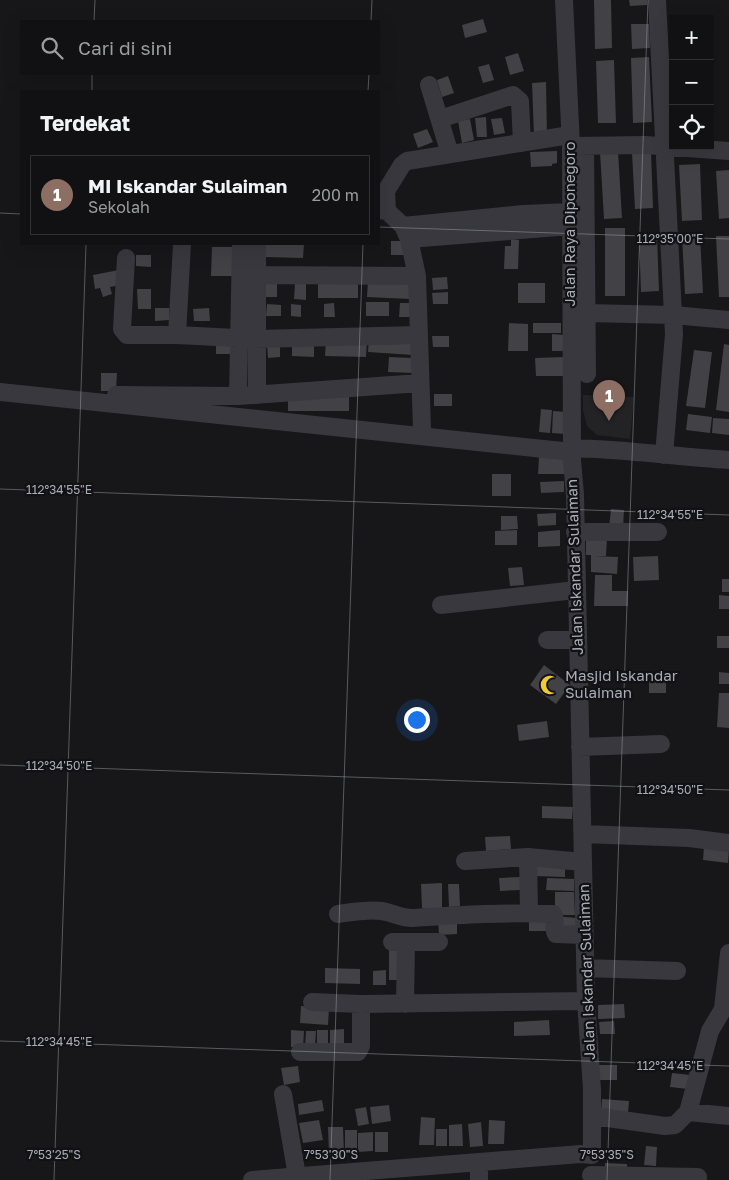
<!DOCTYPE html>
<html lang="id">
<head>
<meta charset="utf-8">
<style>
	body { margin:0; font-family:"Golos Text",sans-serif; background:#1a1a1c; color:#f1f3f6 }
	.controls { position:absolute; right:15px; top:15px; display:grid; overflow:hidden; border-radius:0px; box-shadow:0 5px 20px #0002 }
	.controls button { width:45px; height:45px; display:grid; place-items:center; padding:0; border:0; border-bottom:1px solid #303133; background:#111113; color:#f1f3f6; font:25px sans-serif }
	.you { position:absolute; left:416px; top:719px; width:18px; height:18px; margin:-12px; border:4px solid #fff; border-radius:50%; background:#1a73e8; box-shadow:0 0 0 8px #1a73e833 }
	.badge { display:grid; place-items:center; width:32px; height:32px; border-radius:50%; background:#f0c938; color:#fff; font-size:16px; font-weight:700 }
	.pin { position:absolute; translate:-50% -41px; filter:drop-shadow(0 1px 2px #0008) }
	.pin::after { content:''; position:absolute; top:26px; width:18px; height:15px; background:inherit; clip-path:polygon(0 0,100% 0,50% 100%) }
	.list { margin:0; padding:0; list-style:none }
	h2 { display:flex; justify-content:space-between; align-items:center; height:65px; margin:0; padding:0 20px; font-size:21px }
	h2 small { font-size:16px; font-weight:400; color:#9c9da0 }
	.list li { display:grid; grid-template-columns:32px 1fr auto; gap:15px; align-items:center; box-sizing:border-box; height:80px; margin:0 10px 10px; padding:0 10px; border:1px solid #303133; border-radius:0px }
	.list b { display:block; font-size:19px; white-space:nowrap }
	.list p { margin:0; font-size:16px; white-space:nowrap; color:#9c9da0 }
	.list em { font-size:16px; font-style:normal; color:#9c9da0 }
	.icon { flex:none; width:28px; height:28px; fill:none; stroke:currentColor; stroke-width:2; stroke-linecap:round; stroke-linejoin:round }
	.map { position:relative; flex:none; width:729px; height:1180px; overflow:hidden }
	.search { position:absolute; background:#111113; box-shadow:0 5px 20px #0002; left:20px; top:20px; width:360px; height:55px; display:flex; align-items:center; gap:12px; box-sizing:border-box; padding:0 18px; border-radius:0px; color:#9c9da0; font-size:19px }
	.panel { position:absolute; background:#111113; box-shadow:0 5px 20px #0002; left:20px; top:90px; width:360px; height:155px; border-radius:0px }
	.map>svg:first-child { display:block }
	.built { fill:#232326 }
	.building { fill:#414146 }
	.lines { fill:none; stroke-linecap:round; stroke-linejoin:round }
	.minor { stroke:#38383e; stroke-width:18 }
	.ticks { fill:none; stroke:#a9acb9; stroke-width:1; stroke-opacity:0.45 }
	.labels { text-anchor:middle; stroke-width:4.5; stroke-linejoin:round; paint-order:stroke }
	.street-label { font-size:15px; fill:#a9acb9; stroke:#121214 }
	.poi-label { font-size:15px; fill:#a9acb9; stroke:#121214; text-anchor:start }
	.ticks-label { font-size:12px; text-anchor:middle; fill:#a9acb9; stroke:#121214; stroke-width:4.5; stroke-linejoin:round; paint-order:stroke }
</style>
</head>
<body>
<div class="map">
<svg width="729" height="1180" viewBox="0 0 729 1180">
	<rect width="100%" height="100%" fill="#171719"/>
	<!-- built -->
	<path class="built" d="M583,395L634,397L630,439L597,435L587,426L583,410Z"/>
	<!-- building -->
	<path class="building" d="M594,0H611L612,48L595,49Z
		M629,0H647V5L630,6Z
		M483,19L487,32L465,38L462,25Z
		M631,24H649L650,48L632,49Z
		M518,53L524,71L510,75L505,57Z
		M649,57L652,122L633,123L631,58Z
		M614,60L616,123H598L596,61Z
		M489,64L494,80L483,83L478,67Z
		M448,76L454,93L442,97L437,80Z
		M546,82L547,136H534L532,83Z
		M486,117L487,137H477L475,118Z
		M502,118L505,133L494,135L491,119Z
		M470,119L474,140L462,143L458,121Z
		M427,129L433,142L418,148L413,134Z
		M557,151V163L552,164V166L531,167L530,152Z
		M618,151L622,218L604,219L600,152Z
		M651,152L653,208L635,209L632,153Z
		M700,164L702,220L682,221L679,165Z
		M729,170V218L719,219L716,171Z
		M605,228H625V296H605Z
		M700,235L703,293L685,294L682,236Z
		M657,236L659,291L641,292L639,237Z
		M716,236H729V297H719Z
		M511,239L519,240L518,269H504L505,246H511Z
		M391,241H407V255H391Z
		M265,244H304L303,258L265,257Z
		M212,247H234L233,276H211Z
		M136,255H151V267L136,266Z
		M119,270L121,285L110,287L112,294L103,297L100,288L95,289L93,275Z
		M447,277L448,289L433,290L432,278Z
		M368,281L411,282L410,299L367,297Z
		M264,282H277V297H264Z
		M295,283L306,284V300L294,299Z
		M318,283H358V298H318Z
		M518,283H545V303H518Z
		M137,289H151V309H138Z
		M448,292V304H433L432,293Z
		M366,302H389V316H366Z
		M334,303L335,317H324V304Z
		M400,303H412V317H399Z
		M267,304L281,305V316H266Z
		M291,304L301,305V317L291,316Z
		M155,308H169V320L155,321Z
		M209,308L210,321H194L193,309Z
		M509,323L528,324V351H508Z
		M533,323H561V333H533Z
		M552,334L565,335V351H552Z
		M432,336H449V347H433Z
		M326,338L367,339L366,357L325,356Z
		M369,338L414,341L413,355L368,352Z
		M216,342H232V354H216Z
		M280,342V357L268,358L267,343Z
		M292,342H314V357L292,356Z
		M724,344L729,345V412L716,410Z
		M694,350L712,352L705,408L686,406Z
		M389,357L413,358L412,373L388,372Z
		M564,357V376H536L535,358Z
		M101,373H117L116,391H101Z
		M434,394H452V406H434Z
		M349,397V411H288V398Z
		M541,409L552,410L550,433L539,432Z
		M553,411L567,412L565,434L552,433Z
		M688,414L712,417L710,433L686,430Z
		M713,418L729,419V435L712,433Z
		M539,457L564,458V474H538Z
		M492,474H511V496H492Z
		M564,481V492L541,493L540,482Z
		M611,509L624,510L623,529L609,528Z
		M556,513V525L538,526L537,514Z
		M501,516H517L518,529L501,530Z
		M517,530V545H495V531Z
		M560,530V546L538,547V532Z
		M586,538H607L606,556H595L618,557L617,574L591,572V555H586Z
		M658,556L659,580L634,581L633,557Z
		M522,567L524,585L510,586L508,568Z
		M595,575H612V591H628V606H594Z
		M722,579H729V592H722Z
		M719,595L729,596V609H719Z
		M717,636H729V648H717Z
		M544,665L570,685L556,704L530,685Z
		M719,672L729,673V684H719Z
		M649,681H666V693H649Z
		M719,693H729V728L717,727Z
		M547,721L549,737L519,741L517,725Z
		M542,806L573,807L572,819L542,818Z
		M510,836L511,849L486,851L485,837Z
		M704,846L729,849L728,863L703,860Z
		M534,861L565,862V877L534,876Z
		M521,877V890L500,891L499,878Z
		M547,878L574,879V891L546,890Z
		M442,883V908H422L421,884Z
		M448,884H459L460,906L449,907Z
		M555,892H574L575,915H555Z
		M529,916L548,917V931H529Z
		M556,916L576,918V928L556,927Z
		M457,918V934L439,935L438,919Z
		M389,945H402L401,980H389Z
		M325,968L360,969V984L325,983Z
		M386,970V985H373V971Z
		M624,1004L625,1018L598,1019V1005Z
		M301,1006L329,1008L328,1025L300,1023Z
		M549,1020L550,1035L514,1036V1022Z
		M614,1021L615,1034H600L599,1022Z
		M344,1029V1045L330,1046V1030Z
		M291,1030L304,1031L303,1048L291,1047Z
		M317,1030H328V1046H317Z
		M306,1031H316L315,1046H305Z
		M598,1065H617V1080H598Z
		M298,1066L300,1082L284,1085L281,1068Z
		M672,1073L690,1075L688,1089L670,1087Z
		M602,1099L629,1101L628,1113L601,1112Z
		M322,1100L324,1111L299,1115L298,1104Z
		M389,1105L391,1121L372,1124L370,1107Z
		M366,1107L369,1124L358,1126L355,1109Z
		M421,1117L435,1118L434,1145H419Z
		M319,1120L323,1140L303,1143L299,1123Z
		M489,1120L505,1121L504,1144H488Z
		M481,1122L483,1146L470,1147L468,1124Z
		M462,1124L463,1146H449V1125Z
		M328,1127H343L344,1154L329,1155Z
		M436,1129H447V1146H436Z
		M345,1130H357V1152H345Z
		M373,1132V1151L358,1152V1133Z
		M375,1132H388V1152H375Z
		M646,1146L657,1147L656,1166L644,1165Z
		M605,1163L627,1164V1173L605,1172Z"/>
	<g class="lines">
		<!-- minor -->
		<path class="minor" d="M657,0L674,334L664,455
			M429,85L450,154
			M440,119L513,95L520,101L522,143
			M575,146L645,145L729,151
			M585,146L587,374
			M379,210L387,211L403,226L409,239L417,276L422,429
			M387,211L386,191L402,165L407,161L570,135
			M403,226L523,214L571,212
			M409,239L571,226
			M126,258L122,329L127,335H177L256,339L419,335
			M257,275L417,276
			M587,313L673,315L729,320
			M177,335L182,244
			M0,392L572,452
			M116,395L238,396L420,383
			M257,395V244
			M238,396L241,244
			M572,448C625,449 677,457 729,460
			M575,532H658
			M441,605L576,590
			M547,640H578
			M580,747L661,744
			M583,834L689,838L729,843
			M528,857L529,912
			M465,861L528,857L583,862
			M338,914C352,912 368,909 382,911C394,913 399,918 413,918C460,915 506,912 553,914C557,919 552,928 556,934L584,935
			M392,942H439
			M585,968L677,971
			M312,1002L361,1004L586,1001
			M405,1004L406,942
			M300,1052H358L361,1046V1004
			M283,1094L297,1176
			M688,1112L710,1031L723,1009L729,953
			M593,1116L665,1126L675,1125L688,1112L729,1116
			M591,1175L698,1177
			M252,1180L581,1154L592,1155V1089L586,1001L575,495L572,460L571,146L564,0
			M479,1180V1162"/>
	</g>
	<!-- ticks -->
	<path class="ticks" d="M94,21L95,0M371,21L372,0M92,91V74M368,91L369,74M0,213L21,214M379,227L729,239M0,489L729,515M0,765L729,790M0,1041L729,1066M54,1180L86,244M330,1180L363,244M607,1180L648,0"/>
	<!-- icons -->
	<defs>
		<symbol id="mosque-bare" viewBox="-9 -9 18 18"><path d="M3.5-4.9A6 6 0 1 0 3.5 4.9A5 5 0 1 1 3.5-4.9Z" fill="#f0c938" stroke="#121214" stroke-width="2.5" paint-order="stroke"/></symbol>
	</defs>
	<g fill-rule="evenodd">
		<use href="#mosque-bare" x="536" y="671" width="28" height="28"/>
	</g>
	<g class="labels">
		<!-- street labels -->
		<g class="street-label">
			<text transform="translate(570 224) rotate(-90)" y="5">Jalan Raya Diponegoro</text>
			<text transform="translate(575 567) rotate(-92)" y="5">Jalan Iskandar Sulaiman</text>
			<text transform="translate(587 972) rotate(-92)" y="5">Jalan Iskandar Sulaiman</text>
		</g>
		<!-- poi labels -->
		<g class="poi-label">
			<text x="565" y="681">Masjid Iskandar<tspan x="565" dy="17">Sulaiman</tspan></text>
		</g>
	</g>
	<g class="ticks-label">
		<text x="670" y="243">112°35'00"E</text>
		<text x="59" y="494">112°34'55"E</text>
		<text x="670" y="519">112°34'55"E</text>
		<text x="59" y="770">112°34'50"E</text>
		<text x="670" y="794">112°34'50"E</text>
		<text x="59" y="1046">112°34'45"E</text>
		<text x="670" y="1070">112°34'45"E</text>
		<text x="54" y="1159">7°53'25"S</text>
		<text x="331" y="1159">7°53'30"S</text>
		<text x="607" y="1159">7°53'35"S</text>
	</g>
</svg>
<div class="controls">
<button>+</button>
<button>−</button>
<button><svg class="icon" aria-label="locate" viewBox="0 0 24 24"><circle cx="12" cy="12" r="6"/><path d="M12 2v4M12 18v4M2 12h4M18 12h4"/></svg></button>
</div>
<div class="you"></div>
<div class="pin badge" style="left:609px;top:421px;background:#8d6e63">1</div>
<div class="search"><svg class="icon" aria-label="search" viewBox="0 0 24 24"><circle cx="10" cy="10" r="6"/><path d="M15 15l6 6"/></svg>Cari di sini</div>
<section class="panel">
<h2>Terdekat<small></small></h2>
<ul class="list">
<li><span class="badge" style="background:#8d6e63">1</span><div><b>MI Iskandar Sulaiman</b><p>Sekolah</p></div><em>200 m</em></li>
</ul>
</section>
</div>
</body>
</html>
